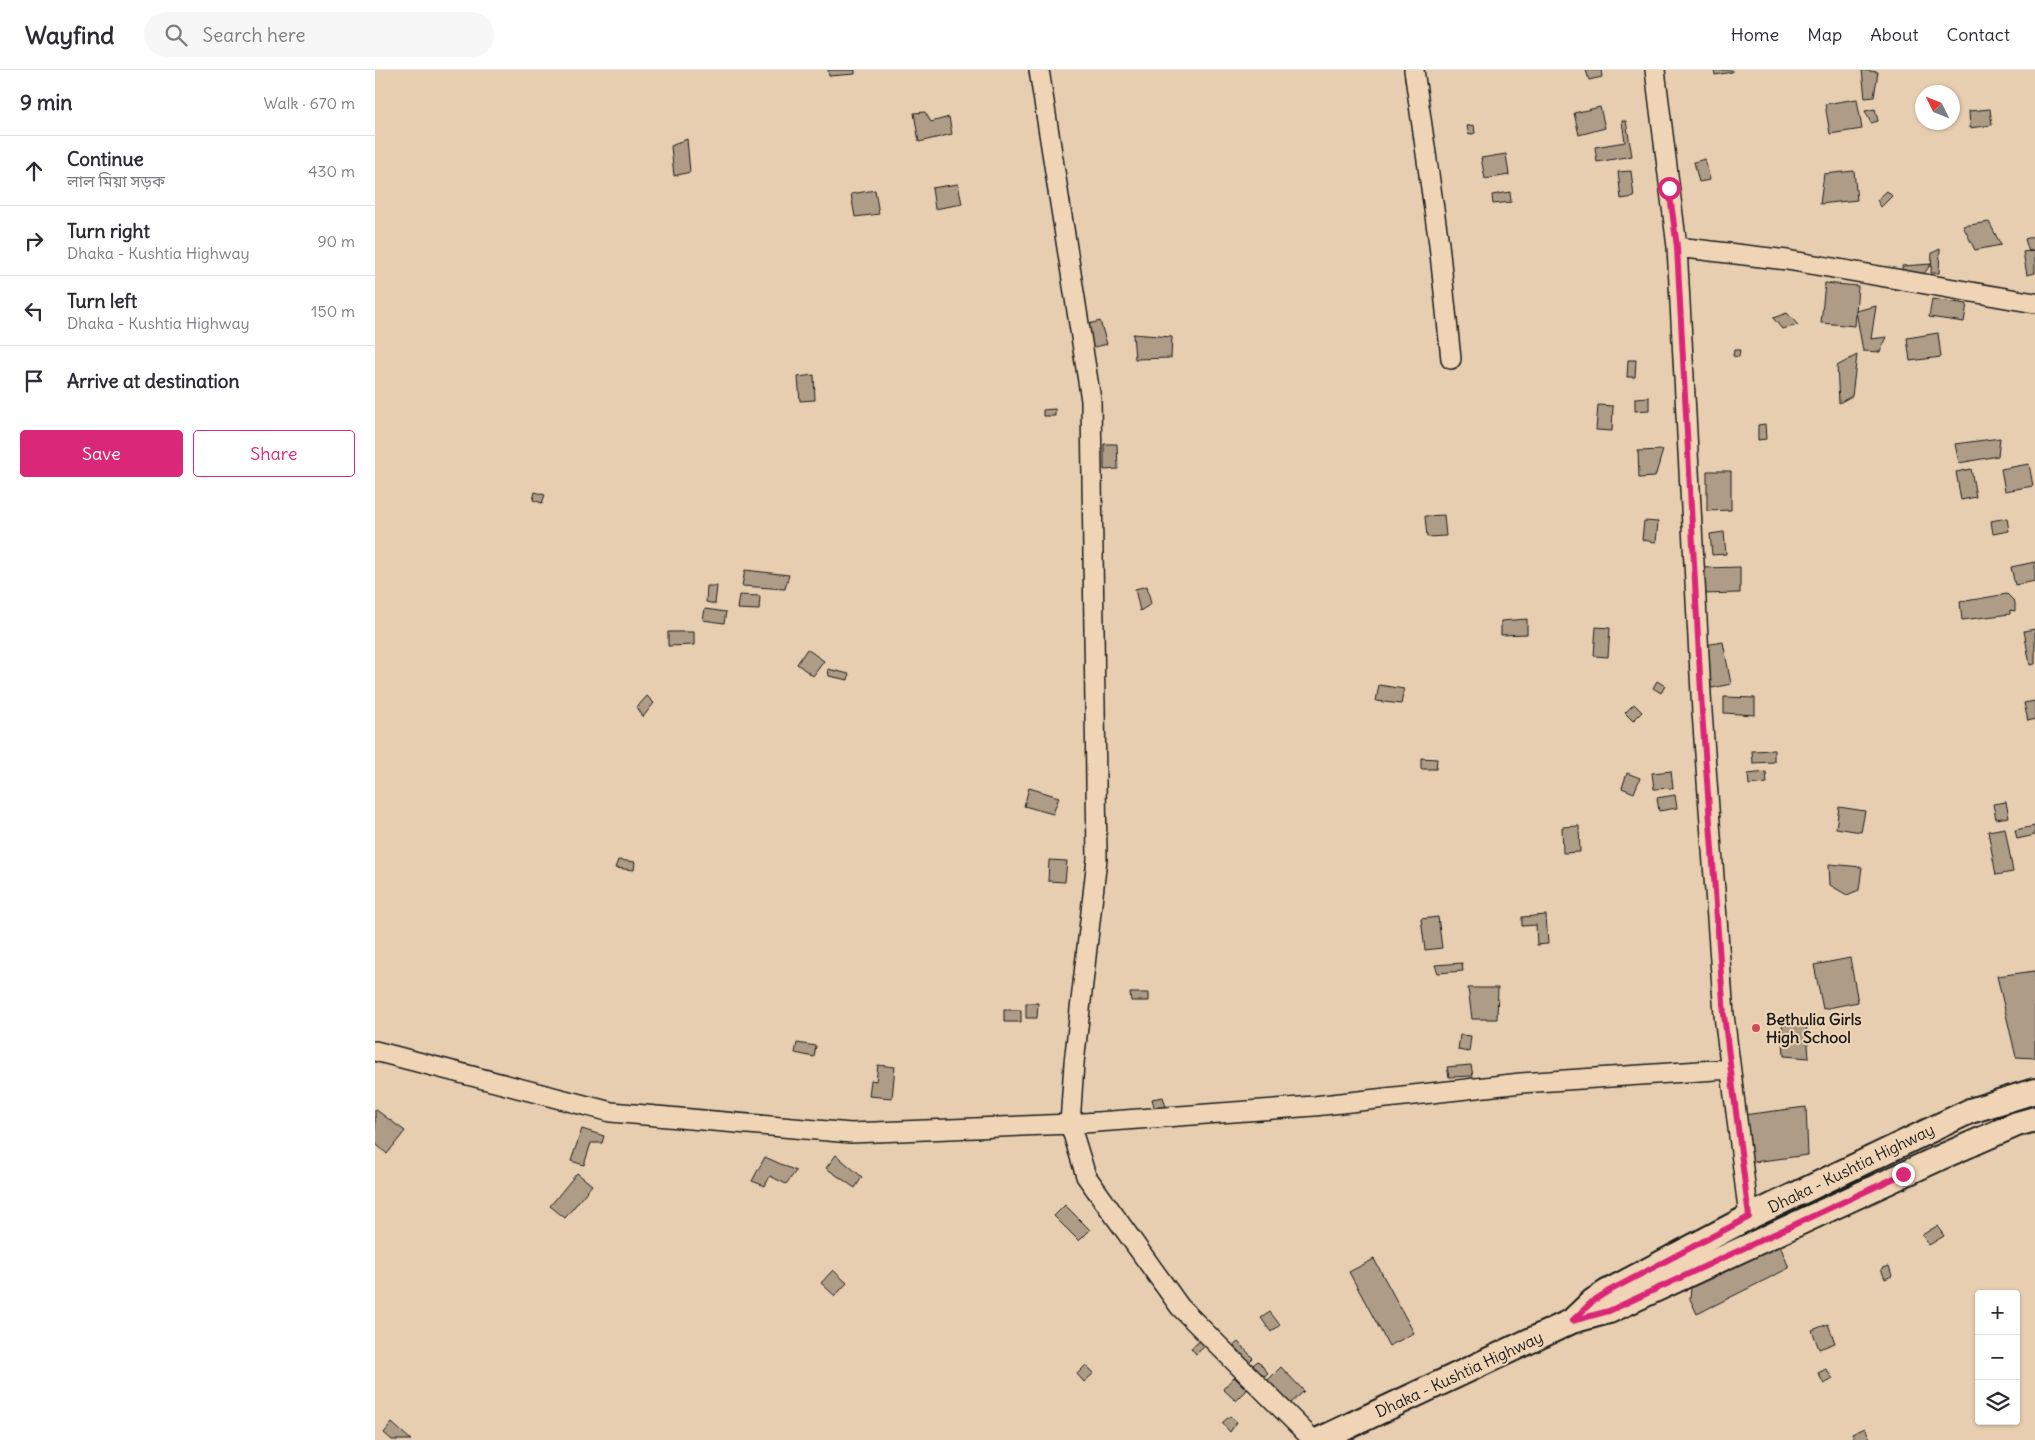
<!DOCTYPE html>
<html lang="en">
<head>
<meta charset="utf-8">
<style>
	body { margin:0; font-family:Delius,"Noto Sans Bengali",sans-serif; background:#f7f7f7; color:#2b2b33 }
	.controls { position:absolute; right:15px; bottom:15px; display:grid; overflow:hidden; border-radius:5px; box-shadow:0 1px 4px #0004 }
	.controls button { width:45px; height:45px; display:grid; place-items:center; padding:0; border:0; border-bottom:1px solid #e1e1e2; background:#fff; color:#2b2b33; font:25px sans-serif }
	.compass { position:absolute; left:1540px; top:15px; width:45px; height:45px; border-radius:50%; background:#fff; box-shadow:0 1px 4px #0004; rotate:313deg }
	.stop { position:absolute; width:15px; height:15px; margin:-11px; border:4px solid #db2777; border-radius:50%; background:#fff }
	.stop.end { background:#db2777; border-color:#fff; box-shadow:0 1px 5px #0008 }
	.list { margin:0; padding:0; list-style:none }
	h2 { display:flex; justify-content:space-between; align-items:center; height:65px; margin:0; padding:0 20px; font-size:21px }
	h2 small { font-size:16px; font-weight:400; color:#7c7c81 }
	.list li { display:grid; grid-template-columns:32px 1fr auto; gap:15px; align-items:center; box-sizing:border-box; height:70px; padding:0 20px; border-top:1px solid #e1e1e2 }
	.list b { display:block; font-size:19px; white-space:nowrap }
	.list p { margin:0; font-size:16px; white-space:nowrap; color:#7c7c81 }
	.list em { font-size:16px; font-style:normal; color:#7c7c81 }
	.actions { display:flex; gap:10px; padding:15px 20px }
	.actions a { flex:1; padding:11px 0; border:1px solid #db2777; border-radius:5px; text-align:center; font-size:18px; color:#db2777 }
	.actions .main { background:#db2777; color:#fff }
	.icon { flex:none; width:28px; height:28px; fill:none; stroke:currentColor; stroke-width:2; stroke-linecap:round; stroke-linejoin:round }
	.map { position:relative; flex:none; width:1660px; height:1370px; overflow:hidden }
	header { display:flex; align-items:center; gap:30px; box-sizing:border-box; height:70px; padding:0 25px; background:#fff; border-bottom:1px solid #e1e1e2 }
	header strong { font-size:24px }
	nav { display:flex; gap:28px; margin-inline-start:auto; font-size:18px }
	.search { width:350px; height:45px; background:#f7f7f7; display:flex; align-items:center; gap:12px; box-sizing:border-box; padding:0 18px; border-radius:28px; color:#7c7c81; font-size:19px }
	main { display:flex }
	aside { flex:1; background:#fff }
	.map>svg:first-child { display:block }
	.building { fill:#ae9c87; stroke:#1c1c1c }
	.lines { fill:none; stroke-linecap:round; stroke-linejoin:round }
	.minor-casing { stroke:#1c1c1c; stroke-width:22 }
	.major-casing { stroke:#1c1c1c; stroke-width:28 }
	.minor { stroke:#efd5b6; stroke-width:19 }
	.major { stroke:#efd5b6; stroke-width:24 }
	.route { stroke:#db2777; stroke-width:6 }
	.poi-dot { fill:#d1495b; stroke:#efd5b6; stroke-width:2 }
	.labels { text-anchor:middle; stroke-width:4; stroke-linejoin:round; paint-order:stroke }
	.poi-label { font-size:16px; font-weight:bold; fill:#1c1c1c; stroke:#efd5b6; text-anchor:start }
	.street-label { font-size:16px; fill:#1c1c1c; stroke:#efd5b6 }
</style>
</head>
<body>
<header>
<strong>Wayfind</strong>
<div class="search"><svg class="icon" aria-label="search" viewBox="0 0 24 24"><circle cx="10" cy="10" r="6"/><path d="M15 15l6 6"/></svg>Search here</div>
<nav><a>Home</a><a>Map</a><a>About</a><a>Contact</a></nav>
</header>
<main>
<aside>
<h2>9 min<small>Walk · 670 m</small></h2>
<ul class="list">
<li><svg class="icon" aria-label="ahead" viewBox="0 0 24 24"><path d="M12 20V5M6 11l6-6 6 6"/></svg><div><b>Continue</b><p>লাল মিয়া সড়ক</p></div><em>430 m</em></li>
<li><svg class="icon" aria-label="right" viewBox="0 0 24 24"><path d="M7 20v-9h11M14 6l5 5-5 5"/></svg><div><b>Turn right</b><p>Dhaka - Kushtia Highway</p></div><em>90 m</em></li>
<li><svg class="icon" aria-label="left" viewBox="0 0 24 24"><path d="M17 20v-9H6M10 6l-5 5 5 5"/></svg><div><b>Turn left</b><p>Dhaka - Kushtia Highway</p></div><em>150 m</em></li>
<li><svg class="icon" aria-label="arrive" viewBox="0 0 24 24"><path d="M6 21V4h12l-3 4 3 4H6"/></svg><div><b>Arrive at destination</b></div></li>
</ul>
<div class="actions"><a class="main">Save</a><a>Share</a></div>
</aside>
<div class="map">
<svg width="1660" height="1370" viewBox="0 0 1660 1370">
	<rect width="100%" height="100%" fill="#e7ceb0"/>
	<filter id="ink" filterUnits="userSpaceOnUse"><feTurbulence type="fractalNoise" baseFrequency=".02" numOctaves="2"/><feDisplacementMap in="SourceGraphic" scale="10" xChannelSelector="R" yChannelSelector="G"/><feConvolveMatrix kernelMatrix="1 2 1 2 8 2 1 2 1" color-interpolation-filters="sRGB"/></filter>
	<g filter="url(#ink)">
		<!-- building -->
		<path class="building" d="M453,0H480V4L454,6Z
			M1211,0H1226L1227,7L1214,10Z
			M1339,0H1357V2L1340,5Z
			M1487,0L1503,2L1499,27L1490,28Z
			M1482,29L1487,59L1455,64L1450,34Z
			M1225,37L1230,58L1204,65L1199,43Z
			M1500,39L1503,51L1496,53L1490,41Z
			M1615,39L1617,55L1595,58L1594,41Z
			M550,42L556,52L574,47L577,64L544,72L539,43Z
			M1247,51H1251L1257,86L1222,92L1220,77L1250,72Z
			M1099,55L1100,63L1094,65L1092,56Z
			M312,69L315,102L299,106L296,76Z
			M1131,84L1134,105L1110,109L1106,88Z
			M1330,89L1335,110L1324,112L1319,92Z
			M1256,101L1259,127L1246,129L1243,102Z
			M1479,101L1482,130L1445,134L1449,104Z
			M583,114L587,134L560,139L557,118Z
			M500,120L504,144L480,147L476,124Z
			M1512,121L1517,126L1506,137L1502,130Z
			M1135,122L1136,132L1118,134L1117,125Z
			M1614,152L1626,175L1600,180L1588,156Z
			M1660,166V180L1654,182L1650,169Z
			M1565,179L1564,203H1556L1557,183Z
			M1660,180V203L1652,205L1648,182Z
			M1556,194L1548,205L1528,207L1527,196Z
			M1450,213L1483,216L1480,256L1446,253Z
			M1557,229L1592,234L1589,252L1554,247Z
			M1501,236L1496,269L1512,267L1505,282L1488,281L1481,241Z
			M1412,243L1423,255L1407,259L1398,248Z
			M725,251L732,274L717,278L710,255Z
			M1563,263L1566,287L1535,291L1532,268Z
			M758,264L797,267L796,288L760,289Z
			M1359,280H1365L1364,287L1358,286Z
			M1482,285L1477,326L1464,333L1462,296Z
			M1253,290H1261L1260,307H1252Z
			M439,305L440,330L425,331L423,307Z
			M1274,327V340L1260,341V328Z
			M1223,335L1238,336L1237,361L1221,360Z
			M680,339V346H668V340Z
			M1390,354L1391,369L1383,370V355Z
			M1625,368L1623,386L1584,393L1580,374Z
			M729,374H742L743,399L729,400Z
			M1288,380L1280,407L1264,408L1263,381Z
			M1654,394L1658,416L1630,421L1626,399Z
			M1596,399L1601,427L1586,430L1581,402Z
			M1332,401H1356V440L1332,441Z
			M160,422L170,425L167,433L158,430Z
			M1069,445L1071,466L1052,467L1050,446Z
			M1632,448L1634,461L1618,464L1616,451Z
			M1269,451L1283,452L1281,472L1267,470Z
			M1349,462L1351,484L1337,485L1335,464Z
			M1660,492V511L1640,515L1636,497Z
			M1365,497V523L1327,524V498Z
			M370,500L414,505L410,519L367,516Z
			M332,516H342L340,534L331,532Z
			M772,516L776,534L765,541L760,519Z
			M1632,524L1640,532V541L1635,540V544L1587,550L1585,532Z
			M364,525L385,526L384,540L362,539Z
			M330,539L351,542L349,553L328,550Z
			M1152,549V564L1126,565V551Z
			M1221,557L1235,558L1233,587L1219,586Z
			M1660,559V594L1655,595L1649,561Z
			M293,562H319V575L293,576Z
			M1348,572L1356,614L1332,619L1324,576Z
			M432,579L449,591L438,606L422,594Z
			M453,599L474,604L473,610L454,606Z
			M1282,611L1290,616L1286,623L1278,618Z
			M1004,615L1029,619L1026,634L1001,631Z
			M272,626L279,633L268,647L262,637Z
			M1349,627L1380,628V645L1349,643Z
			M1660,631V649L1653,651L1649,633Z
			M1259,634L1267,642L1258,651L1250,643Z
			M1399,680V692L1378,693L1377,681Z
			M1046,688L1062,689L1061,699H1046Z
			M1296,701L1298,718L1279,719L1277,703Z
			M1391,702L1392,713L1374,715L1373,704Z
			M1252,703L1265,708L1259,723L1247,718Z
			M654,718L684,727L678,744L649,736Z
			M1300,725L1302,738L1284,741L1282,728Z
			M1631,732L1634,747L1621,749L1618,734Z
			M1464,737L1490,741L1486,762L1461,758Z
			M1204,756L1205,782L1188,783L1187,757Z
			M1660,756V765L1642,769L1640,760Z
			M1630,758L1638,802L1621,805L1613,761Z
			M243,790L260,792L259,800L240,798Z
			M674,790L692,791L690,812L673,811Z
			M1454,794L1487,797L1484,820L1472,825L1455,815Z
			M1171,845L1173,874L1162,875L1161,855L1147,856V847Z
			M1063,847L1067,878L1050,880L1046,849Z
			M1475,888L1483,932L1448,939L1439,895Z
			M1087,893L1088,901L1063,903L1060,895Z
			M1660,901V988L1641,987L1622,906Z
			M1093,918H1123L1122,949H1097Z
			M755,923H774V931H756Z
			M651,933H663L662,948H651Z
			M629,940H646V952H629Z
			M1407,951H1431L1434,988L1409,986Z
			M1085,965L1096,966L1094,982L1083,980Z
			M422,973L441,976L439,987L420,983Z
			M503,995L520,997L517,1028L494,1026L496,1010L501,1011Z
			M1096,995L1098,1006L1074,1007L1072,997Z
			M788,1027L791,1037L780,1040L777,1029Z
			M1431,1037L1433,1085L1371,1093L1368,1045Z
			M0,1039L30,1061L12,1084L0,1073Z
			M207,1059L229,1066L227,1073H216L209,1095L196,1091Z
			M461,1085L487,1107L480,1118L451,1098Z
			M390,1087L421,1101L411,1114L395,1106L390,1116L377,1111Z
			M202,1103L217,1115L190,1148L175,1136Z
			M690,1135L715,1160L704,1171L679,1146Z
			M1562,1156L1569,1166L1554,1175L1547,1165Z
			M1404,1173L1414,1198L1322,1244L1315,1229L1316,1216Z
			M999,1189L1039,1263L1014,1276L974,1202Z
			M1514,1196L1517,1206L1510,1209L1506,1199Z
			M458,1200L472,1213L460,1226L446,1213Z
			M895,1242L905,1255L896,1262L886,1248Z
			M1453,1254L1460,1273L1444,1279L1437,1260Z
			M825,1271L830,1276L821,1284L816,1278Z
			M863,1272L878,1288L871,1295L856,1278Z
			M883,1291L893,1303L884,1310L874,1298Z
			M711,1295L719,1303L709,1312L702,1304Z
			M906,1297L929,1321L913,1336L891,1312Z
			M1451,1299L1458,1309L1449,1314L1443,1303Z
			M859,1307L872,1320L861,1331L848,1319Z
			M855,1346L862,1352L855,1362L847,1353Z
			M17,1353L36,1370H17L9,1363Z
			M1490,1358L1496,1370H1480L1477,1364Z"/>
		<g class="lines">
			<defs>
				<path id="minor" d="M664,0L716,330L722,789L699,993L695,1054L711,1106L805,1237L938,1370
					M1039,0L1064,174L1076,289
					M1280,0L1302,177L1327,642L1349,945L1374,1147
					M1302,177L1412,190L1660,233
					M0,981L236,1042L476,1063L695,1054L939,1036L1146,1013L1355,999"/>
				<path id="major" d="M1200,1248L1218,1231L1232,1222L1374,1147L1595,1041L1660,1021
					M944,1370L1197,1251L1234,1241L1564,1088L1642,1054L1660,1049"/>
			</defs>
			<!-- minor casing -->
			<use href="#minor" class="minor-casing"/>
			<!-- major casing -->
			<use href="#major" class="major-casing"/>
			<!-- minor -->
			<use href="#minor" class="minor"/>
			<!-- major -->
			<use href="#major" class="major"/>
		</g>
	</g>
	<g class="lines" filter="url(#ink)">
		<!-- route -->
		<path class="route" d="M1294,118L1302,177L1327,642L1349,945L1374,1147L1232,1222L1218,1231L1197,1251L1234,1241L1528,1104"/>
	</g>
	<!-- markers -->
	<circle class="poi-dot" cx="1381" cy="958" r="5"/>
	<g class="labels">
		<!-- poi labels -->
		<g class="poi-label">
			<text x="1391" y="955">Bethulia Girls<tspan x="1391" dy="18">High School</tspan></text>
		</g>
		<!-- street labels -->
		<g class="street-label">
			<text transform="translate(1476 1098) rotate(-26)" y="6">Dhaka - Kushtia Highway</text>
			<text transform="translate(1084 1304) rotate(-25)" y="6">Dhaka - Kushtia Highway</text>
		</g>
	</g>
</svg>
<div class="controls">
<button>+</button>
<button>−</button>
<button><svg class="icon" aria-label="layers" viewBox="0 0 24 24"><path d="M12 4l9 5-9 5-9-5zM3 14l9 5 9-5"/></svg></button>
</div>
<svg class="compass" viewBox="-18 -18 36 36"><path d="M0-13l5 13h-10z" fill="#e53935"/><path d="M0 13l5-13h-10z" fill="#7c7c81"/></svg>
<div class="stop" style="left:1294px;top:118px"></div>
<div class="stop end" style="left:1528px;top:1104px"></div>
</div>
</main>
</body>
</html>
